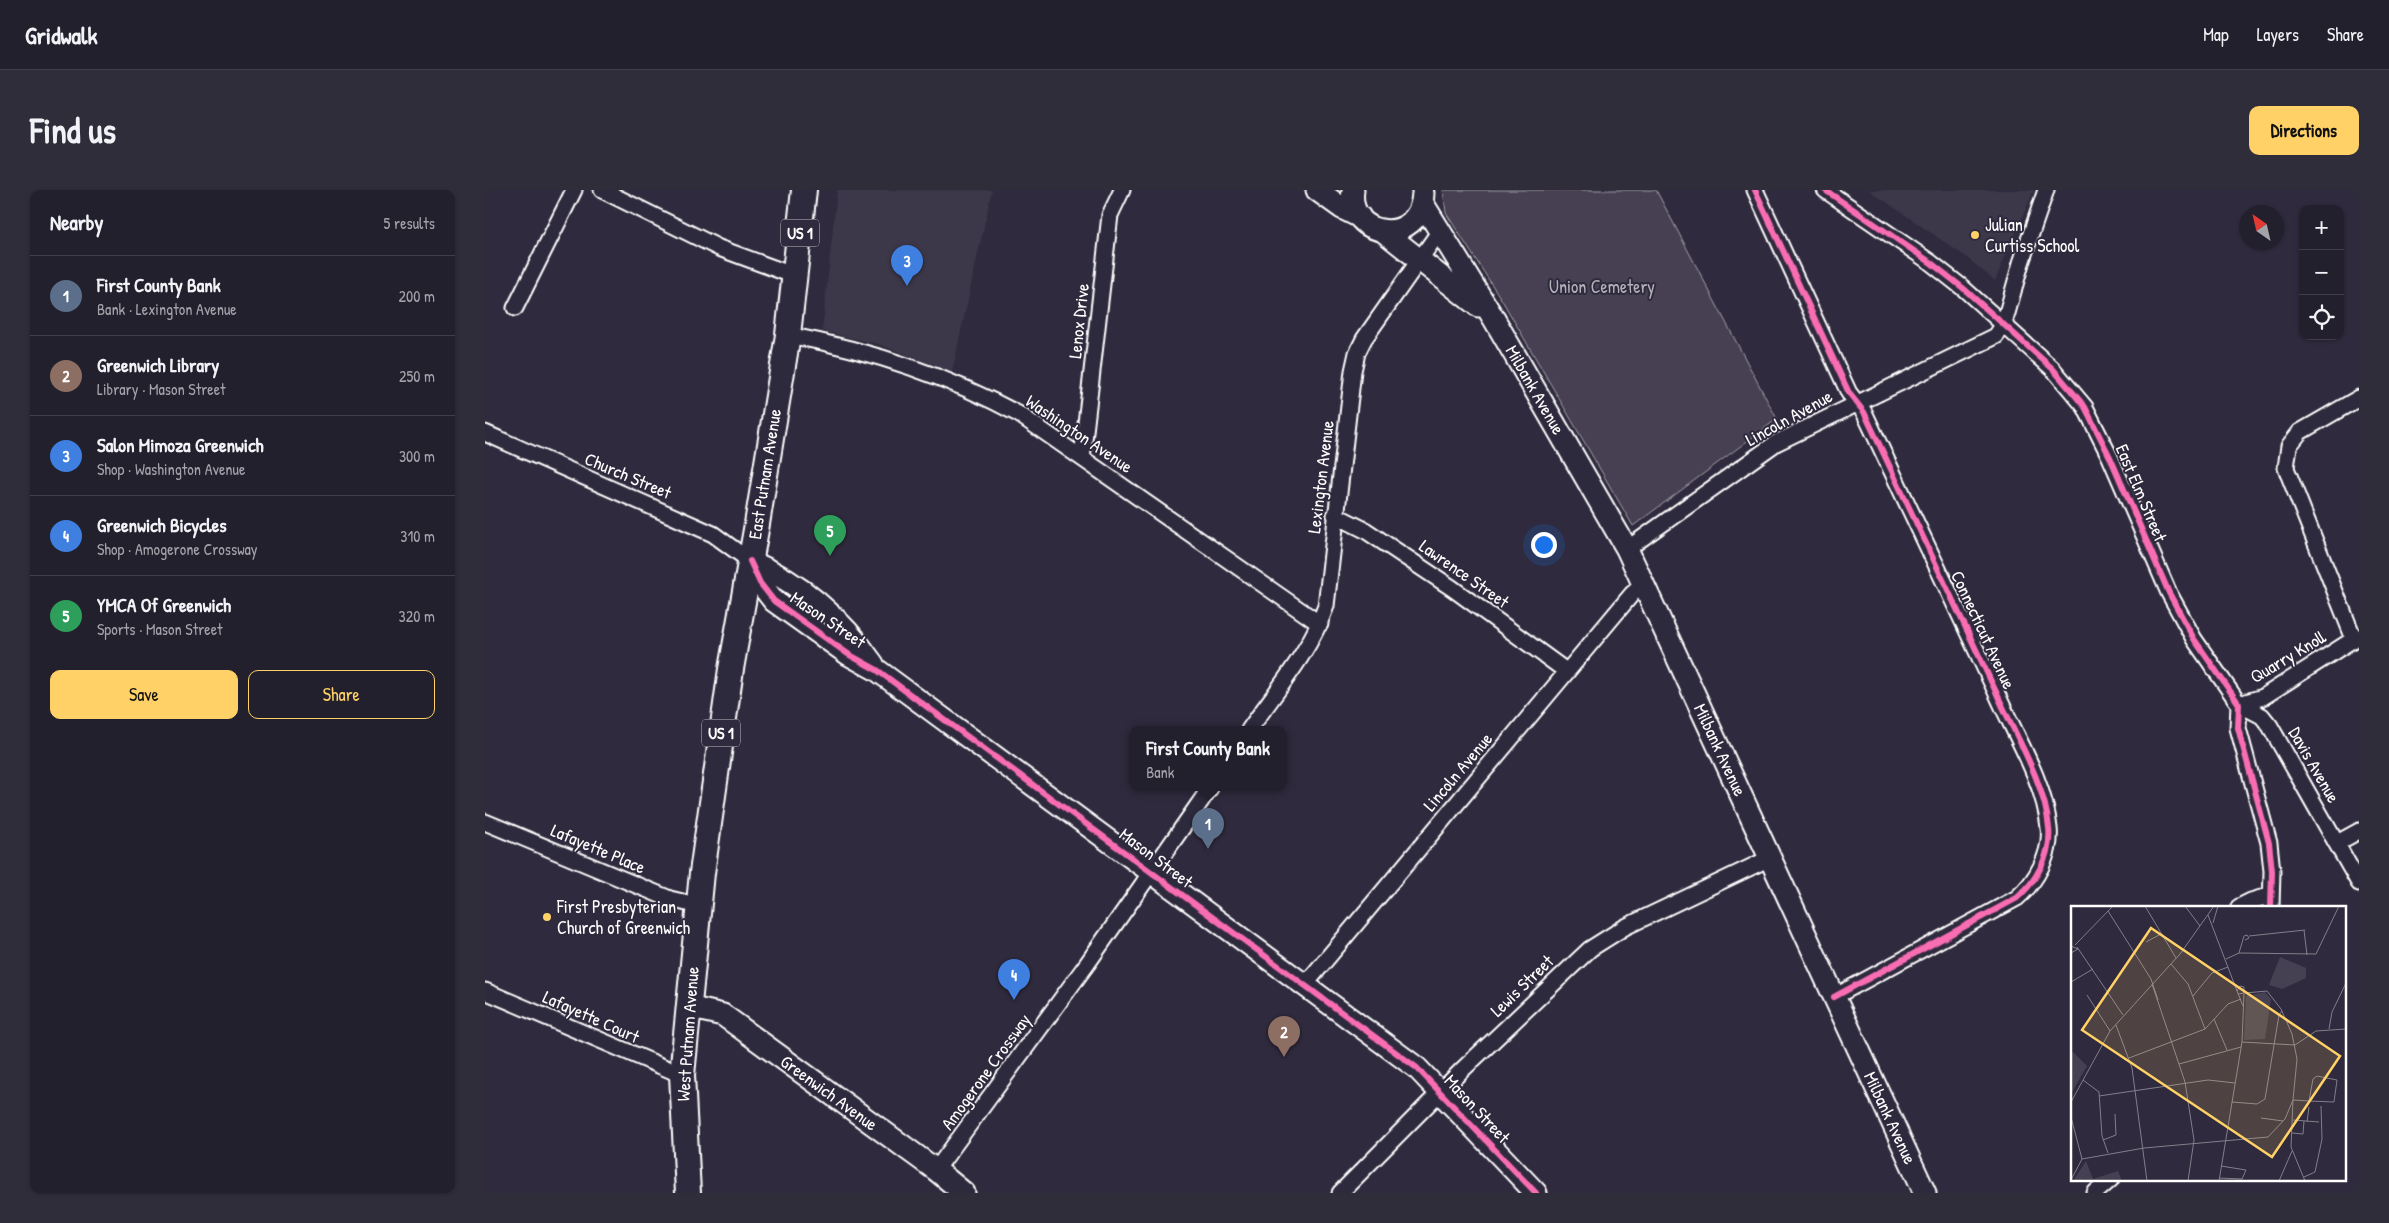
<!DOCTYPE html>
<html lang="en">
<head>
<meta charset="utf-8">
<style>
	body { margin:0; font-family:"Patrick Hand",sans-serif; background:#2f2d3a; color:#f1f3f6 }
	.controls { position:absolute; right:15px; top:15px; display:grid; overflow:hidden; border-radius:10px; box-shadow:0 1px 4px #0004 }
	.controls button { width:45px; height:45px; display:grid; place-items:center; padding:0; border:0; border-bottom:1px solid #403e4a; background:#23202e; color:#f1f3f6; font:25px sans-serif }
	.compass { position:absolute; left:1754px; top:15px; width:45px; height:45px; border-radius:50%; background:#23202e; box-shadow:0 1px 4px #0004; rotate:326deg }
	.you { position:absolute; left:1058px; top:354px; width:18px; height:18px; margin:-12px; border:4px solid #fff; border-radius:50%; background:#1a73e8; box-shadow:0 0 0 8px #1a73e833 }
	.badge { display:grid; place-items:center; width:32px; height:32px; border-radius:50%; background:#ffd166; color:#fff; font-size:16px; font-weight:700 }
	.pin { position:absolute; translate:-50% -41px; filter:drop-shadow(0 1px 2px #0008) }
	.pin::after { content:''; position:absolute; top:26px; width:18px; height:15px; background:inherit; clip-path:polygon(0 0,100% 0,50% 100%) }
	.popup { position:absolute; left:644px; top:536px; width:158px; height:65px; box-sizing:border-box; display:grid; place-content:center; border-radius:10px; background:#23202e; filter:drop-shadow(0 1px 4px #0005); font-size:16px; white-space:nowrap; color:#a3a3aa }
	.popup b { font-size:19px; color:#f1f3f6 }
	.popup::after { content:''; position:absolute; left:50%; top:100%; margin-left:-10px; border:10px solid transparent; border-top-color:#23202e }
	.list { margin:0; padding:0; list-style:none }
	h2 { display:flex; justify-content:space-between; align-items:center; height:65px; margin:0; padding:0 20px; font-size:21px }
	h2 small { font-size:16px; font-weight:400; color:#a3a3aa }
	.list li { display:grid; grid-template-columns:32px 1fr auto; gap:15px; align-items:center; box-sizing:border-box; height:80px; padding:0 20px; border-top:1px solid #403e4a }
	.list b { display:block; font-size:19px; white-space:nowrap }
	.list p { margin:0; font-size:16px; white-space:nowrap; color:#a3a3aa }
	.list em { font-size:16px; font-style:normal; color:#a3a3aa }
	.actions { display:flex; gap:10px; padding:15px 20px }
	.actions a { flex:1; padding:11px 0; border:1px solid #ffd166; border-radius:10px; text-align:center; font-size:18px; color:#ffd166 }
	.actions .main { background:#ffd166; color:#111 }
	.icon { flex:none; width:28px; height:28px; fill:none; stroke:currentColor; stroke-width:2; stroke-linecap:round; stroke-linejoin:round }
	.map { position:relative; flex:none; width:1874px; height:1003px; overflow:hidden; border-radius:10px }
	header { display:flex; align-items:center; gap:30px; box-sizing:border-box; height:70px; padding:0 25px; background:#23202e; border-bottom:1px solid #403e4a }
	header strong { font-size:24px }
	nav { display:flex; gap:28px; margin-inline-start:auto; font-size:18px }
	.intro { display:flex; align-items:center; justify-content:space-between; box-sizing:border-box; height:120px; padding:0 30px }
	h1 { margin:0; font-size:35px }
	.button { padding:12px 22px; border-radius:10px; background:#ffd166; color:#111; font-size:18px; font-weight:700 }
	main { display:flex; gap:30px; padding:0 30px }
	aside { flex:1; background:#23202e; border-radius:10px; box-shadow:0 1px 4px #0004 }
	.map>svg:first-child { display:block }
	.built { fill:#3c3749 }
	.green { fill:#464152; stroke:#a2a0a8 }
	.lines { fill:none; stroke-linecap:round; stroke-linejoin:round }
	.street-casing { stroke:#fff; stroke-width:19 }
	.secondary-casing { stroke:#fff; stroke-width:25 }
	.primary-casing { stroke:#fff; stroke-width:28 }
	.street { stroke:#2f2a3d; stroke-width:15 }
	.secondary { stroke:#2f2a3d; stroke-width:21 }
	.primary { stroke:#2f2a3d; stroke-width:24 }
	.cycleway-casing { stroke:#2f2a3d; stroke-width:9 }
	.cycleway { stroke:#f96db3; stroke-width:6 }
	.poi-dot { fill:#ffd166; stroke:#2f2a3d; stroke-width:2 }
	.labels { text-anchor:middle; stroke-width:4; stroke-linejoin:round; paint-order:stroke }
	.shield { fill:#2f2a3d; stroke:#c1bfc5; stroke-width:1 }
	.shield-label { font-size:16px; font-weight:bold; fill:#fff }
	.poi-label { font-size:18px; fill:#fff; stroke:#2f2a3d; text-anchor:start }
	.park-label { font-size:18px; fill:#b5b3ba; stroke:#2f2a3d }
	.street-label { font-size:18px; fill:#fff; stroke:#2f2a3d }
	.inset-road { fill:none; stroke:#827f8b; stroke-width:1 }
	.view { fill:#ffd166; fill-opacity:0.15; stroke:#ffd166; stroke-width:2.5 }
	.inset-edge { fill:none; stroke:#fff; stroke-width:2.5 }
</style>
</head>
<body>
<header>
<strong>Gridwalk</strong>
<nav><a>Map</a><a>Layers</a><a>Share</a></nav>
</header>
<div class="intro"><h1>Find us</h1><a class="button">Directions</a></div>
<main>
<aside>
<h2>Nearby<small>5 results</small></h2>
<ul class="list">
<li><span class="badge" style="background:#5c6f8a">1</span><div><b>First County Bank</b><p>Bank · Lexington Avenue</p></div><em>200 m</em></li>
<li><span class="badge" style="background:#8d6e63">2</span><div><b>Greenwich Library</b><p>Library · Mason Street</p></div><em>250 m</em></li>
<li><span class="badge" style="background:#3f7fe0">3</span><div><b>Salon Mimoza Greenwich</b><p>Shop · Washington Avenue</p></div><em>300 m</em></li>
<li><span class="badge" style="background:#3f7fe0">4</span><div><b>Greenwich Bicycles</b><p>Shop · Amogerone Crossway</p></div><em>310 m</em></li>
<li><span class="badge" style="background:#2e9e5b">5</span><div><b>YMCA Of Greenwich</b><p>Sports · Mason Street</p></div><em>320 m</em></li>
</ul>
<div class="actions"><a class="main">Save</a><a>Share</a></div>
</aside>
<div class="map">
<svg width="1874" height="1003" viewBox="0 0 1874 1003">
	<rect width="100%" height="100%" fill="#2f2a3d"/>
	<filter id="ink" filterUnits="userSpaceOnUse"><feTurbulence type="fractalNoise" baseFrequency=".02" numOctaves="2"/><feDisplacementMap in="SourceGraphic" scale="10" xChannelSelector="R" yChannelSelector="G"/><feConvolveMatrix kernelMatrix="1 2 1 2 8 2 1 2 1" color-interpolation-filters="sRGB"/></filter>
	<g filter="url(#ink)">
		<!-- built -->
		<path class="built" d="M352,0H507L467,182L393,154L337,141Z
			M1384,0H1549L1510,91L1481,67Z"/>
		<!-- green -->
		<path class="green" d="M958,0H1171L1292,229L1148,336L1018,112L961,23Z"/>
		<g class="lines">
			<defs>
				<path id="street" d="M117,0L234,58L310,86
					M1270,0L1364,203L1379,222C1423,316 1468,410 1512,504C1530,545 1560,593 1564,638C1567,663 1551,692 1532,708L1349,807
					M1340,0L1445,72L1478,98L1568,179L1600,217L1625,267L1684,403L1709,449L1754,514L1753,538L1784,653L1787,681L1786,717
					M30,118L89,0
					M303,145C383,160 463,186 535,225L835,434
					M1874,208L1815,242L1804,256L1801,278L1869,449L1874,447
					M0,243L228,344L265,371
					M597,268L625,25L637,0
					M850,325L880,340L967,398L1081,481
					M1142,359L1291,253L1511,146L1519,134L1536,73L1561,0
					M1754,514L1777,526L1785,536L1874,693
					M1754,514L1778,507L1869,449
					M764,540C791,501 825,462 841,416L868,181L872,163L879,149L954,42
					M0,632L185,709L214,716
					M1852,653L1874,641
					M1754,717L1766,711L1786,705
					M819,796L1147,404L1159,394
					M0,801L197,885
					M451,980L602,774L725,598
					M855,1003L976,881L1105,759L1140,737L1285,668
					M1610,1003L1626,989"/>
				<path id="secondary" d="M832,0L857,18L875,27
					M868,0C861,49 936,58 938,3
					M937,12L1009,129L1142,359L1440,1003
					M898,41L993,116
					M265,371L275,393L289,411L363,464L392,480L932,878L1051,1003
					M265,371C316,393 357,429 388,474
					M203,817L238,825L451,980L479,1003"/>
				<path id="primary" d="M203,1003L197,885L217,683L246,479L272,334L303,145L319,0"/>
			</defs>
			<!-- street casing -->
			<use href="#street" class="street-casing"/>
			<!-- secondary casing -->
			<use href="#secondary" class="secondary-casing"/>
			<!-- primary casing -->
			<use href="#primary" class="primary-casing"/>
			<!-- street -->
			<use href="#street" class="street"/>
			<!-- secondary -->
			<use href="#secondary" class="secondary"/>
			<!-- primary -->
			<use href="#primary" class="primary"/>
			<defs>
				<path id="cycleway" d="M1270,0L1364,203L1379,222C1423,316 1468,410 1512,504C1530,545 1560,593 1564,638C1567,663 1551,692 1532,708L1349,807
					M1340,0L1445,72L1478,98L1568,179L1600,217L1625,267L1684,403L1709,449L1754,514L1753,538L1784,653L1787,681L1786,717
					M265,371L275,393L289,411L363,464L392,480L932,878L1051,1003"/>
			</defs>
			<!-- cycleway casing -->
			<use href="#cycleway" class="cycleway-casing"/>
			<!-- cycleway -->
			<use href="#cycleway" class="cycleway"/>
		</g>
	</g>
	<!-- markers -->
	<g class="poi-dot">
		<circle cx="1490" cy="45" r="5"/>
		<circle cx="62" cy="727" r="5"/>
	</g>
	<g class="labels">
		<!-- shield labels -->
		<g class="shield">
			<rect x="296" y="29.5" width="38" height="27" rx="4"/>
			<rect x="217" y="529.5" width="38" height="27" rx="4"/>
		</g>
		<g class="shield-label">
			<text x="315" y="49">US 1</text>
			<text x="236" y="549">US 1</text>
		</g>
		<!-- poi labels -->
		<g class="poi-label">
			<text x="1500" y="41">Julian<tspan x="1500" dy="21">Curtiss School</tspan></text>
			<text x="72" y="723">First Presbyterian<tspan x="72" dy="21">Church of Greenwich</tspan></text>
		</g>
		<!-- park labels -->
		<g class="park-label">
			<text x="1117" y="103">Union Cemetery</text>
		</g>
		<!-- street labels -->
		<g class="street-label">
			<text transform="translate(594 131) rotate(-84)" y="6">Lenox Drive</text>
			<text transform="translate(1050 200) rotate(60)" y="6">Milbank Avenue</text>
			<text transform="translate(1304 228) rotate(-29)" y="6">Lincoln Avenue</text>
			<text transform="translate(594 244) rotate(34)" y="6">Washington Avenue</text>
			<text transform="translate(280 284) rotate(-81)" y="6">East Putnam Avenue</text>
			<text transform="translate(143 286) rotate(23)" y="6">Church Street</text>
			<text transform="translate(836 287) rotate(-83)" y="6">Lexington Avenue</text>
			<text transform="translate(1656 303) rotate(67)" y="6">East Elm Street</text>
			<text transform="translate(979 384) rotate(35)" y="6">Lawrence Street</text>
			<text transform="translate(343 430) rotate(34)" y="6">Mason Street</text>
			<text transform="translate(1498 440) rotate(65)" y="6">Connecticut Avenue</text>
			<text transform="translate(1803 467) rotate(-31)" y="6">Quarry Knoll</text>
			<text transform="translate(1235 560) rotate(65)" y="6">Milbank Avenue</text>
			<text transform="translate(1829 575) rotate(60)" y="6">Davis Avenue</text>
			<text transform="translate(973 582) rotate(-50)" y="6">Lincoln Avenue</text>
			<text transform="translate(113 659) rotate(23)" y="6">Lafayette Place</text>
			<text transform="translate(671 668) rotate(37)" y="6">Mason Street</text>
			<text transform="translate(1037 796) rotate(-44)" y="6">Lewis Street</text>
			<text transform="translate(106 827) rotate(24)" y="6">Lafayette Court</text>
			<text transform="translate(203 844) rotate(-86)" y="6">West Putnam Avenue</text>
			<text transform="translate(501 882) rotate(-54)" y="6">Amogerone Crossway</text>
			<text transform="translate(344 903) rotate(36)" y="6">Greenwich Avenue</text>
			<text transform="translate(992 919) rotate(47)" y="6">Mason Street</text>
			<text transform="translate(1405 928) rotate(65)" y="6">Milbank Avenue</text>
		</g>
	</g>
	<!-- overview -->
	<g transform="translate(1586 716)">
		<rect width="275" height="275" fill="#2f2a3d"/>
		<path d="M209,51L235,62V72L211,83L198,79ZM194,86L200,93L194,133L173,134L175,90ZM2,146L16,160L0,188V148ZM15,255L22,273L47,265L51,275H2Z" fill="#464152"/>
		<path class="inset-road" d="M74,0L105,52M114,0L129,20M37,5L80,73L87,94M137,9L166,85M142,17L147,0M233,24L236,49M178,30L234,24M75,36L90,28M4,39L42,0M0,40L7,43L0,47M6,41L52,109M168,47L245,48L268,0M155,53L168,47L173,30L176,29L178,32L174,34M100,58L117,78L134,123M0,76L22,63M81,78L114,176L123,234L117,275M167,88L173,87V81L169,80L166,85L172,100M16,89L39,125M122,90L141,67L157,61M143,113L156,144M45,119L61,162L76,275M258,123L261,106L275,77M171,136L224,139M224,139L245,125L275,123M58,152L134,123L157,98L170,93M108,158L170,141M246,170L266,174L263,196L238,195L242,173ZM12,174L28,186L31,230L37,247M28,190L137,174L164,177M222,194L220,241L234,275M222,194L238,195M0,196L39,125L109,48L143,0M161,196L186,198L194,193L208,109L211,105M0,211L11,253M190,212L212,215M222,214L248,216M236,216L238,201M221,227L232,228L233,215M32,234L45,229L44,208M73,242L197,231L214,213L222,194L226,153L221,128L210,103L196,85L174,87M233,271L244,266L251,233L250,200M148,272L171,273L175,264L150,260M0,274L11,253L73,242M148,275L171,136L173,87M208,275L221,245"/>
		<path class="view" d="M80,22L269,150L201,251L11,124Z"/>
		<rect width="275" height="275" class="inset-edge"/>
	</g>
</svg>
<div class="controls">
<button>+</button>
<button>−</button>
<button><svg class="icon" aria-label="locate" viewBox="0 0 24 24"><circle cx="12" cy="12" r="6"/><path d="M12 2v4M12 18v4M2 12h4M18 12h4"/></svg></button>
</div>
<svg class="compass" viewBox="-18 -18 36 36"><path d="M0-13l5 13h-10z" fill="#e53935"/><path d="M0 13l5-13h-10z" fill="#a3a3aa"/></svg>
<div class="you"></div>
<div class="pin badge" style="left:723px;top:659px;background:#5c6f8a">1</div>
<div class="popup"><b>First County Bank</b>Bank</div>
<div class="pin badge" style="left:799px;top:867px;background:#8d6e63">2</div>
<div class="pin badge" style="left:422px;top:96px;background:#3f7fe0">3</div>
<div class="pin badge" style="left:529px;top:810px;background:#3f7fe0">4</div>
<div class="pin badge" style="left:345px;top:366px;background:#2e9e5b">5</div>
</div>
</main>
</body>
</html>
